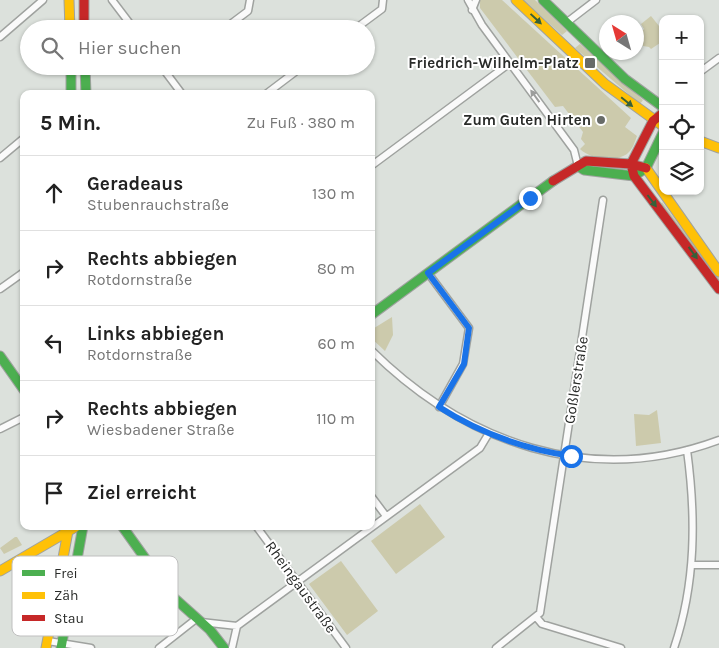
<!DOCTYPE html>
<html lang="de">
<head>
<meta charset="utf-8">
<style>
	body { margin:0; font-family:Karla,sans-serif; background:#f6f6f6; color:#222 }
	.controls { position:absolute; right:15px; top:15px; display:grid; overflow:hidden; border-radius:10px; box-shadow:0 1px 4px #0004 }
	.controls button { width:45px; height:45px; display:grid; place-items:center; padding:0; border:0; border-bottom:1px solid #e0e0e0; background:#fff; color:#222; font:25px sans-serif }
	.compass { position:absolute; left:599px; top:15px; width:45px; height:45px; border-radius:50%; background:#fff; box-shadow:0 1px 4px #0004; rotate:323deg }
	.stop { position:absolute; width:15px; height:15px; margin:-11px; border:4px solid #1a73e8; border-radius:50%; background:#fff }
	.stop.end { background:#1a73e8; border-color:#fff; box-shadow:0 1px 5px #0008 }
	.list { margin:0; padding:0; list-style:none }
	h2 { display:flex; justify-content:space-between; align-items:center; height:65px; margin:0; padding:0 20px; font-size:21px }
	h2 small { font-size:16px; font-weight:400; color:#767676 }
	.list li { display:grid; grid-template-columns:32px 1fr auto; gap:15px; align-items:center; box-sizing:border-box; height:75px; padding:0 20px; border-top:1px solid #e0e0e0 }
	.list b { display:block; font-size:19px; white-space:nowrap }
	.list p { margin:0; font-size:16px; white-space:nowrap; color:#767676 }
	.list em { font-size:16px; font-style:normal; color:#767676 }
	.icon { flex:none; width:28px; height:28px; fill:none; stroke:currentColor; stroke-width:2; stroke-linecap:round; stroke-linejoin:round }
	.map { position:relative; flex:none; width:719px; height:648px; overflow:hidden }
	.search { position:absolute; background:#fff; box-shadow:0 1px 4px #0004; left:20px; top:20px; width:355px; height:55px; display:flex; align-items:center; gap:12px; box-sizing:border-box; padding:0 18px; border-radius:28px; color:#767676; font-size:19px }
	.panel { position:absolute; background:#fff; box-shadow:0 1px 4px #0004; left:20px; top:90px; width:355px; height:440px; border-radius:10px }
	.map>svg:first-child { display:block }
	.green { fill:#cccaac }
	.lines { fill:none; stroke-linecap:round; stroke-linejoin:round }
	.street-casing { stroke:#9fa29f; stroke-width:9 }
	.fast-casing { stroke:#9fa29f; stroke-width:11 }
	.slow-casing { stroke:#9fa29f; stroke-width:11 }
	.jam-casing { stroke:#9fa29f; stroke-width:11 }
	.street { stroke:#fafafa; stroke-width:6 }
	.fast { stroke:#4caf50; stroke-width:9 }
	.slow { stroke:#ffc107; stroke-width:9 }
	.jam { stroke:#c62828; stroke-width:9 }
	.oneway { fill:#376039 }
	.oneway2 { fill:#9c9d9c }
	.route { stroke:#1a73e8; stroke-width:6 }
	.poi-dot { fill:#686b68; stroke:#fff; stroke-width:2 }
	.labels { text-anchor:middle; stroke-width:4; stroke-linejoin:round; paint-order:stroke }
	.poi-label { font-size:15px; font-weight:bold; fill:#292b29; stroke:#fff; text-anchor:end }
	.street-label { font-size:15px; fill:#292b29; stroke:#fff }
	.key { fill:#fff; stroke:#bfbfbf; stroke-width:1 }
	.key-label { font-size:14px; fill:#292b29 }
</style>
</head>
<body>
<div class="map">
<svg width="719" height="648" viewBox="0 0 719 648">
	<rect width="100%" height="100%" fill="#dce1dc"/>
	<!-- green -->
	<path class="green" d="M480,0H502L631,118L625,127L637,136C635,141 633,149 628,153C617,163 590,159 580,149L585,144L581,139L583,132L563,106L555,107L480,8Z
		M523,0H535L567,31L562,35Z
		M651,16L663,31V41L651,49L649,47L643,46L637,36L644,29L641,24Z
		M580,44L643,100L640,104L575,48Z
		M662,202L719,278V283L661,204Z
		M392,317L393,335L385,351L371,338V330Z
		M657,410L661,443L636,446L634,414L649,415Z
		M420,504L445,537L396,574L371,541Z
		M15,537H17L22,545L4,554L0,548Z
		M341,561L378,611L347,635L309,584Z"/>
	<g class="lines">
		<defs>
			<path id="street" d="M112,0L134,29
				M468,0L482,25L574,150L578,166
				M472,10L476,0
				M566,23L596,0
				M224,29L248,11L250,0
				M355,29L382,9L383,0
				M0,37L43,0
				M161,66L182,94
				M166,72L174,66
				M700,72L719,58
				M266,94L303,66
				M0,158L24,138
				M371,166L510,63
				M428,273L469,328L463,364L439,407
				M0,289L24,272
				M371,350C465,443 590,488 719,440
				M0,429L24,417
				M371,496L386,516
				M256,526L346,648
				M691,565H719
				M537,618L542,624L621,648
				M201,622L237,626
				M48,641L91,648
				M159,648L196,619
				M232,648L237,626L480,448L489,433
				M496,648L540,613L603,200
				M674,648C696,583 696,517 687,450"/>
			<path id="fast" d="M543,0L625,79L663,107
				M71,66V94
				M85,66L86,94
				M578,166L584,170L634,176L646,168L663,133
				M371,315L553,181
				M0,356L24,390
				M122,526L172,596L210,630L224,648
				M61,648L83,526"/>
			<path id="slow" d="M69,0L70,29
				M516,0L605,84L663,126
				M700,141L719,148
				M646,168L719,272
				M0,571L77,526
				M46,648L69,526"/>
			<path id="jam" d="M84,0V29
				M663,113L653,121L631,164L634,176L719,289
				M553,181L586,161L631,164L646,168"/>
		</defs>
		<!-- street casing -->
		<use href="#street" class="street-casing"/>
		<!-- fast casing -->
		<use href="#fast" class="fast-casing"/>
		<!-- slow casing -->
		<use href="#slow" class="slow-casing"/>
		<!-- jam casing -->
		<use href="#jam" class="jam-casing"/>
		<!-- street -->
		<use href="#street" class="street"/>
		<!-- fast -->
		<use href="#fast" class="fast"/>
		<!-- slow -->
		<use href="#slow" class="slow"/>
		<!-- jam -->
		<use href="#jam" class="jam"/>
	</g>
	<!-- one-way arrows -->
	<defs><path id="oneway-solid" d="M-6-.8H1V-3.2L6.5 0L1 3.2V.8H-6Z" transform="scale(1.25)"/></defs>
	<g class="oneway">
		<use href="#oneway-solid" transform="translate(536 19) rotate(43)"/>
		<use href="#oneway-solid" transform="translate(627 102) rotate(39)"/>
		<use href="#oneway-solid" transform="translate(652 201) rotate(53)"/>
		<use href="#oneway-solid" transform="translate(693 253) rotate(54)"/>
	</g>
	<use class="oneway2" href="#oneway-solid" transform="translate(535 96) rotate(-126)"/>
	<g class="lines">
		<!-- route -->
		<path class="route" d="M530,198L428,273L469,328L464,364L439,407C478,432 524,449 571,456"/>
	</g>
	<!-- markers -->
	<g class="poi-dot">
		<rect x="584" y="57" width="12" height="12" rx="2.5"/>
		<circle cx="601" cy="120" r="5"/>
	</g>
	<g class="labels">
		<!-- poi labels -->
		<g class="poi-label">
			<text x="579" y="68">Friedrich-Wilhelm-Platz</text>
			<text x="591" y="125">Zum Guten Hirten</text>
		</g>
		<!-- street labels -->
		<g class="street-label">
			<text transform="translate(576 380) rotate(-81)" y="5">Goßlerstraße</text>
			<text transform="translate(301 587) rotate(54)" y="5">Rheingaustraße</text>
		</g>
	</g>
	<!-- legend -->
	<rect x="12" y="556" width="166" height="80" rx="8" class="key"/>
	<rect x="22" y="570" width="23" height="6" fill="#4caf50"/>
	<rect x="22" y="592" width="23" height="7" fill="#ffc107"/>
	<rect x="22" y="615" width="23" height="6" fill="#c62828"/>
	<g class="key-label">
		<text x="54" y="578">Frei</text>
		<text x="54" y="600">Zäh</text>
		<text x="54" y="623">Stau</text>
	</g>
</svg>
<div class="controls">
<button>+</button>
<button>−</button>
<button><svg class="icon" aria-label="locate" viewBox="0 0 24 24"><circle cx="12" cy="12" r="6"/><path d="M12 2v4M12 18v4M2 12h4M18 12h4"/></svg></button>
<button><svg class="icon" aria-label="layers" viewBox="0 0 24 24"><path d="M12 4l9 5-9 5-9-5zM3 14l9 5 9-5"/></svg></button>
</div>
<svg class="compass" viewBox="-18 -18 36 36"><path d="M0-13l5 13h-10z" fill="#e53935"/><path d="M0 13l5-13h-10z" fill="#767676"/></svg>
<div class="stop" style="left:571px;top:456px"></div>
<div class="stop end" style="left:530px;top:198px"></div>
<div class="search"><svg class="icon" aria-label="search" viewBox="0 0 24 24"><circle cx="10" cy="10" r="6"/><path d="M15 15l6 6"/></svg>Hier suchen</div>
<section class="panel">
<h2>5 Min.<small>Zu Fuß · 380 m</small></h2>
<ul class="list">
<li><svg class="icon" aria-label="ahead" viewBox="0 0 24 24"><path d="M12 20V5M6 11l6-6 6 6"/></svg><div><b>Geradeaus</b><p>Stubenrauchstraße</p></div><em>130 m</em></li>
<li><svg class="icon" aria-label="right" viewBox="0 0 24 24"><path d="M7 20v-9h11M14 6l5 5-5 5"/></svg><div><b>Rechts abbiegen</b><p>Rotdornstraße</p></div><em>80 m</em></li>
<li><svg class="icon" aria-label="left" viewBox="0 0 24 24"><path d="M17 20v-9H6M10 6l-5 5 5 5"/></svg><div><b>Links abbiegen</b><p>Rotdornstraße</p></div><em>60 m</em></li>
<li><svg class="icon" aria-label="right" viewBox="0 0 24 24"><path d="M7 20v-9h11M14 6l5 5-5 5"/></svg><div><b>Rechts abbiegen</b><p>Wiesbadener Straße</p></div><em>110 m</em></li>
<li><svg class="icon" aria-label="arrive" viewBox="0 0 24 24"><path d="M6 21V4h12l-3 4 3 4H6"/></svg><div><b>Ziel erreicht</b></div></li>
</ul>
</section>
</div>
</body>
</html>
